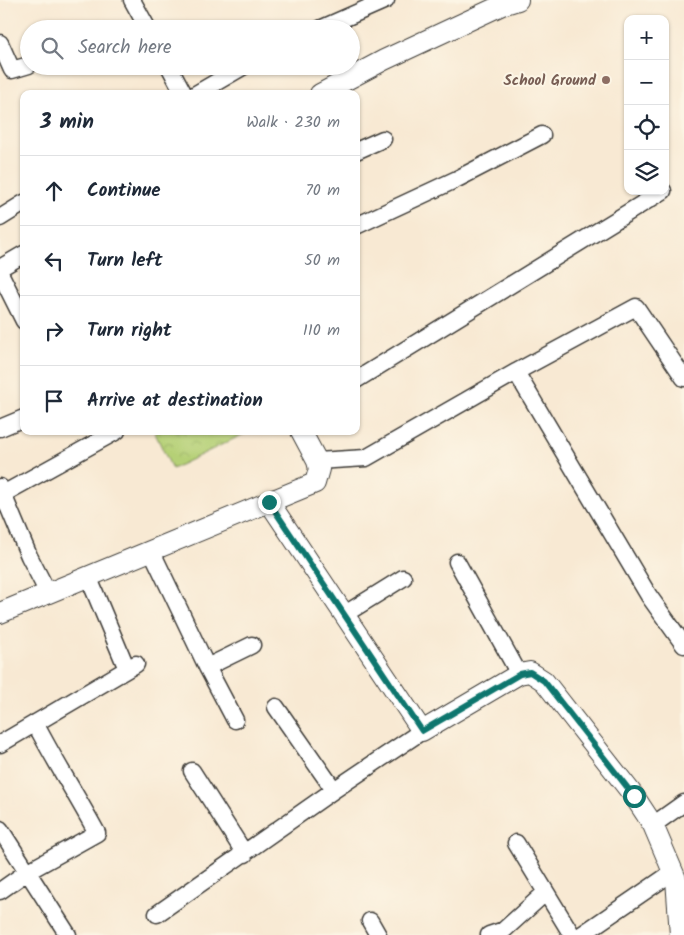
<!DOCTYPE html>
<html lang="en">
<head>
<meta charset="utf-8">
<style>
	body { margin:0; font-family:Kalam,sans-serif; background:#f2f2f3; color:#1f2937 }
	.controls { position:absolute; right:15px; top:15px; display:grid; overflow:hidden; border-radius:10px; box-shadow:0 1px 4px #0004 }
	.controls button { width:45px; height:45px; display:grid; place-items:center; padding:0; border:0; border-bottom:1px solid #e0e1e3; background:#fff; color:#1f2937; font:25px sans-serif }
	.stop { position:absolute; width:15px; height:15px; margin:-11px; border:4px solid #0f766e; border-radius:50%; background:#fff }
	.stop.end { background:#0f766e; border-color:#fff; box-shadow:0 1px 5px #0008 }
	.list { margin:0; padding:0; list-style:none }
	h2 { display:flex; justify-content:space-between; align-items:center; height:65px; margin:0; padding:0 20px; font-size:21px }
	h2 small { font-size:16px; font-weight:400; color:#747a83 }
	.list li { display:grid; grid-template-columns:32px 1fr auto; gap:15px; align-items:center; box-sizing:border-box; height:70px; padding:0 20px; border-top:1px solid #e0e1e3 }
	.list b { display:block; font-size:19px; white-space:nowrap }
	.list em { font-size:16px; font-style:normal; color:#747a83 }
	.icon { flex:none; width:28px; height:28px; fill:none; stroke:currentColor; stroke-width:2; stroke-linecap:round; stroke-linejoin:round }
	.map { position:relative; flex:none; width:684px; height:935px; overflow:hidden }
	.search { position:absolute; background:#fff; box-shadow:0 1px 4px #0004; left:20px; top:20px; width:340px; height:55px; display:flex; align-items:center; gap:12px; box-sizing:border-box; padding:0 18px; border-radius:28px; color:#747a83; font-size:19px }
	.panel { position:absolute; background:#fff; box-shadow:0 1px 4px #0004; left:20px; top:90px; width:340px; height:345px; border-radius:10px }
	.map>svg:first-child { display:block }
	.park { fill:url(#park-crowns); stroke:#687649 }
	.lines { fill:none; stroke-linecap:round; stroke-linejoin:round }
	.minor-casing { stroke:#3d3b37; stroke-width:19 }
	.tertiary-casing { stroke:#3d3b37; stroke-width:22 }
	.minor { stroke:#fff; stroke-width:16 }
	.tertiary { stroke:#fff; stroke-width:20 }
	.route { stroke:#0f766e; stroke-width:6 }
	.education-dot { fill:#8d6e63; stroke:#fcf5e5; stroke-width:2 }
	.labels { text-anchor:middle; stroke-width:4; stroke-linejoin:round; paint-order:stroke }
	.education-label { font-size:15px; font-weight:bold; fill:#785e54; stroke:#fcf5e5; text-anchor:end }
</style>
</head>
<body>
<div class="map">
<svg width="684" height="935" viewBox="0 0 684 935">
	<defs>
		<pattern id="park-crowns" width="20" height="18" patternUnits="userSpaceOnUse" patternTransform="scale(1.25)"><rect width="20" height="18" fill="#b5d076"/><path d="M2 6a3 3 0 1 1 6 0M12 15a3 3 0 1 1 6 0" fill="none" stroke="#9bb266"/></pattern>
	</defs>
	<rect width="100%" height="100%" fill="#fcf5e5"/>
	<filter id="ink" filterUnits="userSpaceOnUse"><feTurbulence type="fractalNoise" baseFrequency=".02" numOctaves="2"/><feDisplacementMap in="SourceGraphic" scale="10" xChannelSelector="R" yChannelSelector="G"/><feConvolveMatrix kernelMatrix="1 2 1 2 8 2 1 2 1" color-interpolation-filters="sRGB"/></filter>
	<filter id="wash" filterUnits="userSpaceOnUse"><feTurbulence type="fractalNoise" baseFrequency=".0096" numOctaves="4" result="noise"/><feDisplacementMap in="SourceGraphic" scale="20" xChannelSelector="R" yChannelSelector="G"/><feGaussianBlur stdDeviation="1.12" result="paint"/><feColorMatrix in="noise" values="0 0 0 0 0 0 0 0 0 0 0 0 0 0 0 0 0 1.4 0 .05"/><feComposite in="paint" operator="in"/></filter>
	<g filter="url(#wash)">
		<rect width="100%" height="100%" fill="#f8e9d3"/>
		<!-- park -->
		<path class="park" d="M154,431H250L172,469Z"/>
	</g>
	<g filter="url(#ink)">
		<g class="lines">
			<defs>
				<path id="minor" d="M132,0L148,29
					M320,29L386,0
					M0,43L12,70L29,65
					M169,66L184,94
					M196,94L244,66
					M356,151L383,139
					M0,218L24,203
					M356,226L457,179L542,135
					M0,268L24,254
					M0,273L24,321
					M516,372L649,596L684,645
					M356,380L663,191
					M0,428L24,418
					M317,461L366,458L516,372L636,307L684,378
					M0,487L29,556L48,593
					M3,494L117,431
					M151,550L207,667L252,645
					M457,562L519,674
					M88,576L127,669
					M345,614L403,578
					M207,667L235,720
					M276,707L334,790
					M0,744L136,664
					M192,771L245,854
					M653,825L684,803
					M0,829L68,935
					M516,843L572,935
					M0,891L27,872L97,833C77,796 54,760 35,723
					M157,914L334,790L422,731
					M370,921L378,935
					M489,935L504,930L546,892
					M581,935L673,872"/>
				<path id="tertiary" d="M320,94L384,60L502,5L518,0
					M269,502L422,731L519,674L530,672L544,681L634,796L653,825L676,879L680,935
					M0,613L315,483L319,469L317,461L301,431"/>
			</defs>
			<!-- minor casing -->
			<use href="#minor" class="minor-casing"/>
			<!-- tertiary casing -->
			<use href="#tertiary" class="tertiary-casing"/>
			<!-- minor -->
			<use href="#minor" class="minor"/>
			<!-- tertiary -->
			<use href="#tertiary" class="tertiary"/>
		</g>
	</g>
	<g class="lines" filter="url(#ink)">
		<!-- route -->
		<path class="route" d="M269,502L422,731L520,674L530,672L544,681L634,796"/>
	</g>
	<!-- markers -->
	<circle class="education-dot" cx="606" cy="80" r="5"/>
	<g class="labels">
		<!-- education labels -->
		<g class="education-label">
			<text x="596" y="85">School Ground</text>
		</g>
	</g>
</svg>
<div class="controls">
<button>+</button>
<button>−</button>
<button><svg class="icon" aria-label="locate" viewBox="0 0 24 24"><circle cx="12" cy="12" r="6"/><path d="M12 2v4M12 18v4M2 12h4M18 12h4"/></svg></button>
<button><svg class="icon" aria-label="layers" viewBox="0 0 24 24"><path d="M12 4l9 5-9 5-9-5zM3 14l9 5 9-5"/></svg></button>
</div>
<div class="stop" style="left:634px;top:796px"></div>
<div class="stop end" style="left:269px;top:502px"></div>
<div class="search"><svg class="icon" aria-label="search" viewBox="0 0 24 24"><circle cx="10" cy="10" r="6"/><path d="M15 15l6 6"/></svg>Search here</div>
<section class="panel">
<h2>3 min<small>Walk · 230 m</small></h2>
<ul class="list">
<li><svg class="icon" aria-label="ahead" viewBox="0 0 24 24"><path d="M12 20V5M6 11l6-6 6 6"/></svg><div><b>Continue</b></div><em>70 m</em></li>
<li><svg class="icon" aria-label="left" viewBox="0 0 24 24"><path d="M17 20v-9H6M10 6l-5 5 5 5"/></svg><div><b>Turn left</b></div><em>50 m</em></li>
<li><svg class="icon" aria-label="right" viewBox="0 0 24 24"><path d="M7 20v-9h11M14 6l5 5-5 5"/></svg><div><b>Turn right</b></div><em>110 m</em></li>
<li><svg class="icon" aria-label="arrive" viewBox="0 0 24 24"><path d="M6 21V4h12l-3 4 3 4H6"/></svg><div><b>Arrive at destination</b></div></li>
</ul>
</section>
</div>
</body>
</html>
